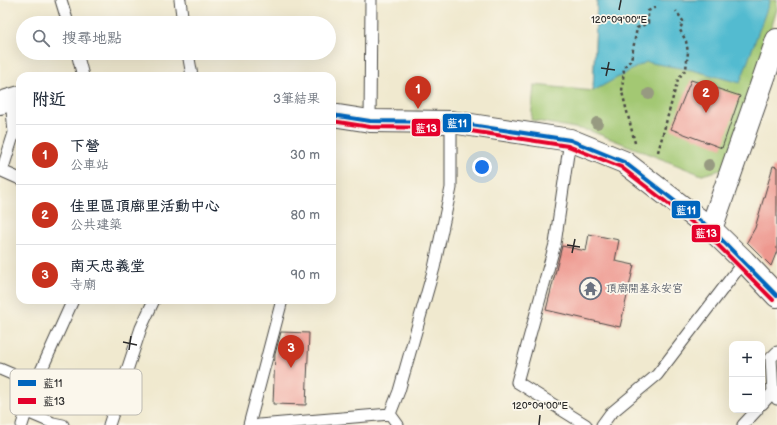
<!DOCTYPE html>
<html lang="zh-TW">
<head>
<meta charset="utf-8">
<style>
	body { margin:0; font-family:"Balsamiq Sans","LXGW WenKai TC",sans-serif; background:#f2f2f3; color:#1f2937 }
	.controls { position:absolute; right:12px; bottom:12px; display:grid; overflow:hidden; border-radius:8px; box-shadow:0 4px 16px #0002 }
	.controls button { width:36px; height:36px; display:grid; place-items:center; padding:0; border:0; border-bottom:1px solid #e0e1e3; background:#fff; color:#1f2937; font:20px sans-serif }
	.you { position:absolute; left:482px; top:167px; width:14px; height:14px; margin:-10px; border:3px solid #fff; border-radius:50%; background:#1a73e8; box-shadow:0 0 0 6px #1a73e833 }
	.badge { display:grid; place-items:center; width:26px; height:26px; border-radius:50%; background:#c8321e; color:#fff; font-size:13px; font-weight:700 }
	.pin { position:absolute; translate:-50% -33px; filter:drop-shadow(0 1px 2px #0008) }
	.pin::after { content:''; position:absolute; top:21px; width:14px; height:12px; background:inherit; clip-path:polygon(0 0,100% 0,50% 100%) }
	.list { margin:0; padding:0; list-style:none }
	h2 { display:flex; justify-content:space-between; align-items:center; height:52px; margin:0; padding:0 16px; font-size:17px }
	h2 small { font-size:13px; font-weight:400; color:#747a83 }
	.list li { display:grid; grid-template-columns:26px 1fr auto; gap:12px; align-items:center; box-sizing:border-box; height:60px; padding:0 16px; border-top:1px solid #e0e1e3 }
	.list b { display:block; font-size:15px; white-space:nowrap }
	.list p { margin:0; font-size:13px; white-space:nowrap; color:#747a83 }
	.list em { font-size:13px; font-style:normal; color:#747a83 }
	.icon { flex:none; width:22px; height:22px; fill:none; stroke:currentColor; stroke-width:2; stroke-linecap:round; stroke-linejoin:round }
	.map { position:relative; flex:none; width:777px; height:425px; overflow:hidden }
	.search { position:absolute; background:#fff; box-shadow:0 4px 16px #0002; left:16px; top:16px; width:320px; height:44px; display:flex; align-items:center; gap:10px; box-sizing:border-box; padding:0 14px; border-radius:22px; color:#747a83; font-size:15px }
	.panel { position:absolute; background:#fff; box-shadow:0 4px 16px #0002; left:16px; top:72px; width:320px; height:232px; border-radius:12px }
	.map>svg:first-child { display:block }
	.green { fill:#a3c873; stroke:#677a4f }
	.water { fill:#53bbd0; stroke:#3f737e }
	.building { fill:#ee988f }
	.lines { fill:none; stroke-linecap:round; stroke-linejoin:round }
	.service-casing { stroke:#494844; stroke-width:13 }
	.tertiary-casing { stroke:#494844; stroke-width:24 }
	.path { stroke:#494844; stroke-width:2.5; stroke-dasharray:3 3; stroke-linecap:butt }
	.service { stroke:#fff; stroke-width:11 }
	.tertiary { stroke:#fff; stroke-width:22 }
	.bus-1-casing { stroke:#fbf7ec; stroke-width:7 }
	.bus-2-casing { stroke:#fbf7ec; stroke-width:7 }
	.bus-1 { stroke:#0065bd; stroke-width:4 }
	.bus-2 { stroke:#e4002b; stroke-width:4 }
	.tree { fill:#979a81 }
	.ticks { fill:none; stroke:#2b2b2b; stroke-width:1.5 }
	.labels { text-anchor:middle; stroke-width:3.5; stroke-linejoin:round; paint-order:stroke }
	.worship-label { font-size:11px; fill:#5b616d; stroke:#fbf7ec; text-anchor:start }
	.key { fill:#fbf7ec; stroke:#bdbab2; stroke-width:1 }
	.key-label { font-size:11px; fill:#2b2b2b }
	.ticks-label { font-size:10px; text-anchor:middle; fill:#2b2b2b; stroke:#fbf7ec; stroke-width:3.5; stroke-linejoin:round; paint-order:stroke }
	.line-badge { stroke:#fbf7ec; stroke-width:1.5 }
	.badge-label { font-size:11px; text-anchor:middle; font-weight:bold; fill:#fff }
</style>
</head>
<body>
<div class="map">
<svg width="777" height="425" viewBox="0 0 777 425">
	<rect width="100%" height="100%" fill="#fbf7ec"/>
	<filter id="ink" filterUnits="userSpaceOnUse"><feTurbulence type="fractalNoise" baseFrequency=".025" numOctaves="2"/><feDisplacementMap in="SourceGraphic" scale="8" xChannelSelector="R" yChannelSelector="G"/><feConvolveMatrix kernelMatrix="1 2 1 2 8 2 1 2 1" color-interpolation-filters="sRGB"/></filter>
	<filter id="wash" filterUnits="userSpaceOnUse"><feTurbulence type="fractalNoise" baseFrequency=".012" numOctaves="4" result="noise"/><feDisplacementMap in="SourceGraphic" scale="16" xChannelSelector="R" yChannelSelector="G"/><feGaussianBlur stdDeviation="0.9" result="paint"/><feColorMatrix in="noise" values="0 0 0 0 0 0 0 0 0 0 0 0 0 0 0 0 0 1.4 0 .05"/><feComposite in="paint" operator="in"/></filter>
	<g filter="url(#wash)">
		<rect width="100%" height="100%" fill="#f0e9cf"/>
		<!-- green -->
		<path class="green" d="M597,0H777V9L753,88L724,169L702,175L591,131L531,120L534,85L593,91Z"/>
		<!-- water -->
		<path class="water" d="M597,0H770L740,83L692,70L646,62L593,91Z"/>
		<g id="blocks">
			<!-- building -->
			<path class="building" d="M691,80L740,96L722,148L671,129Z
				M773,166L777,167V251L771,266L747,242L755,228Z
				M589,234L619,240L615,261L634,265L620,327L546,310L562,246L586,251Z
				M281,332L309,333L306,405L273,404L275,354Z"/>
		</g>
	</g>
	<g filter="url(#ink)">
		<use href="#blocks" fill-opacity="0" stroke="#494844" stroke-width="1"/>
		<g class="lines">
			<defs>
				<path id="service" d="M61,0L68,23
					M180,0L183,23
					M77,53L83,76
					M188,53L192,76
					M11,99L14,133L2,171L20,179
					M370,121L371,0
					M570,140L555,244L517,382L586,425
					M777,352L771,358L773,392L777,399
					M0,369L35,384
					M762,404L773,392
					M27,412L53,423L63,425
					M390,414L398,425
					M22,425L35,384L73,300
					M109,425L141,328L154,300
					M249,425L282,300
					M259,425L390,414L399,391L434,268L451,188V122
					M602,425L610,414L657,375L744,261
					M743,425L757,410"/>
				<path id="tertiary" d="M0,103L20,97
					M332,115L370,121L451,122L570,140L624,162L711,229L744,261L777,296
					M711,229L777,40"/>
			</defs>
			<!-- service casing -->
			<use href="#service" class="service-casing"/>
			<!-- tertiary casing -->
			<use href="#tertiary" class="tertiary-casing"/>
			<!-- path -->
			<path class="path" d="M635,143L622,92L624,67L631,60L637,28L648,23V11L656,7
				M658,152L678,79L686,69L688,52L686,41L680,30L683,21L676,11"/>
			<!-- service -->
			<use href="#service" class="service"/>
			<!-- tertiary -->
			<use href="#tertiary" class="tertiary"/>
			<defs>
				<path id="bus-1" d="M332,115L370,121L451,122L570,140L624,162L711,229L777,296"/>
				<path id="bus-2" d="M332,121L370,127L451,128L568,146L621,167L707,234L773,300"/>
			</defs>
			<!-- bus-1 casing -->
			<use href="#bus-1" class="bus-1-casing"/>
			<!-- bus-2 casing -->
			<use href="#bus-2" class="bus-2-casing"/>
			<!-- bus-1 -->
			<use href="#bus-1" class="bus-1"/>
			<!-- bus-2 -->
			<use href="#bus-2" class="bus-2"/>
		</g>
		<!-- trees -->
		<g class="tree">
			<circle cx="649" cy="94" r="6"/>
			<circle cx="597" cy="123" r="6"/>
			<circle cx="709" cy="165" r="6"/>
		</g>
	</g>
	<!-- ticks -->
	<path class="ticks" d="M619,10L621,0M601,68L615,70M606,76L609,62M567,245L580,247M572,253L575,239M123,342L137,345M129,350L131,336M539,425L540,415"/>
	<!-- icons -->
	<defs>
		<symbol id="temple-ring" viewBox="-11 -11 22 22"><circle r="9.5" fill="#fbf7ec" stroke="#6b7280" stroke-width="1.5"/><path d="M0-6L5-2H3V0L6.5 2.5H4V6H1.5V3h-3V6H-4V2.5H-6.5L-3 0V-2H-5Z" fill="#6b7280"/></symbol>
	</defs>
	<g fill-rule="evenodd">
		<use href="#temple-ring" x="578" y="276" width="25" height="25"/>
	</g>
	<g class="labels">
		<!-- worship labels -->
		<g class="worship-label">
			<text x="606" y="292">頂廍開基永安宮</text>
		</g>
	</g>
	<!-- legend -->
	<rect x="10" y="369" width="132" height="46" rx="6" class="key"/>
	<rect x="18" y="380" width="18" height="6" fill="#0065bd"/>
	<rect x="18" y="398" width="18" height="6" fill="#e4002b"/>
	<g class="key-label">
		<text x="43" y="387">藍11</text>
		<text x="43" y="405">藍13</text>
	</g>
	<g class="ticks-label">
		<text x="619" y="23">120°09'00"E</text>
		<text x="540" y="409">120°09'00"E</text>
	</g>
	<g class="line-badge">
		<rect x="442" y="113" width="30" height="20" rx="4" fill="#0065bd"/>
		<rect x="411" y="118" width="30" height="19" rx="4" fill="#e4002b"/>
		<rect x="671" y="200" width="30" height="19" rx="4" fill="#0065bd"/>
		<rect x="691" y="224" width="30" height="19" rx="4" fill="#e4002b"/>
	</g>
	<g class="badge-label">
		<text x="457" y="127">藍11</text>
		<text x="426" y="132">藍13</text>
		<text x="686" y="214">藍11</text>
		<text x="706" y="237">藍13</text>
	</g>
</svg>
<div class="controls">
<button>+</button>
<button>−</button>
</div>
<div class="you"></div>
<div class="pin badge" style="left:418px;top:109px">1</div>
<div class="pin badge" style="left:706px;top:113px">2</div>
<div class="pin badge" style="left:291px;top:368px">3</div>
<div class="search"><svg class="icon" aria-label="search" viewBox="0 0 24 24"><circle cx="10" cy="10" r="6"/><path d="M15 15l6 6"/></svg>搜尋地點</div>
<section class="panel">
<h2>附近<small>3筆結果</small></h2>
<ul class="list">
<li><span class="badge">1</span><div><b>下營</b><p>公車站</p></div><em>30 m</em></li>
<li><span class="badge">2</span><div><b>佳里區頂廍里活動中心</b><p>公共建築</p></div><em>80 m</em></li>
<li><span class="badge">3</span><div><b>南天忠義堂</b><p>寺廟</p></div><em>90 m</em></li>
</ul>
</section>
</div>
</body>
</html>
